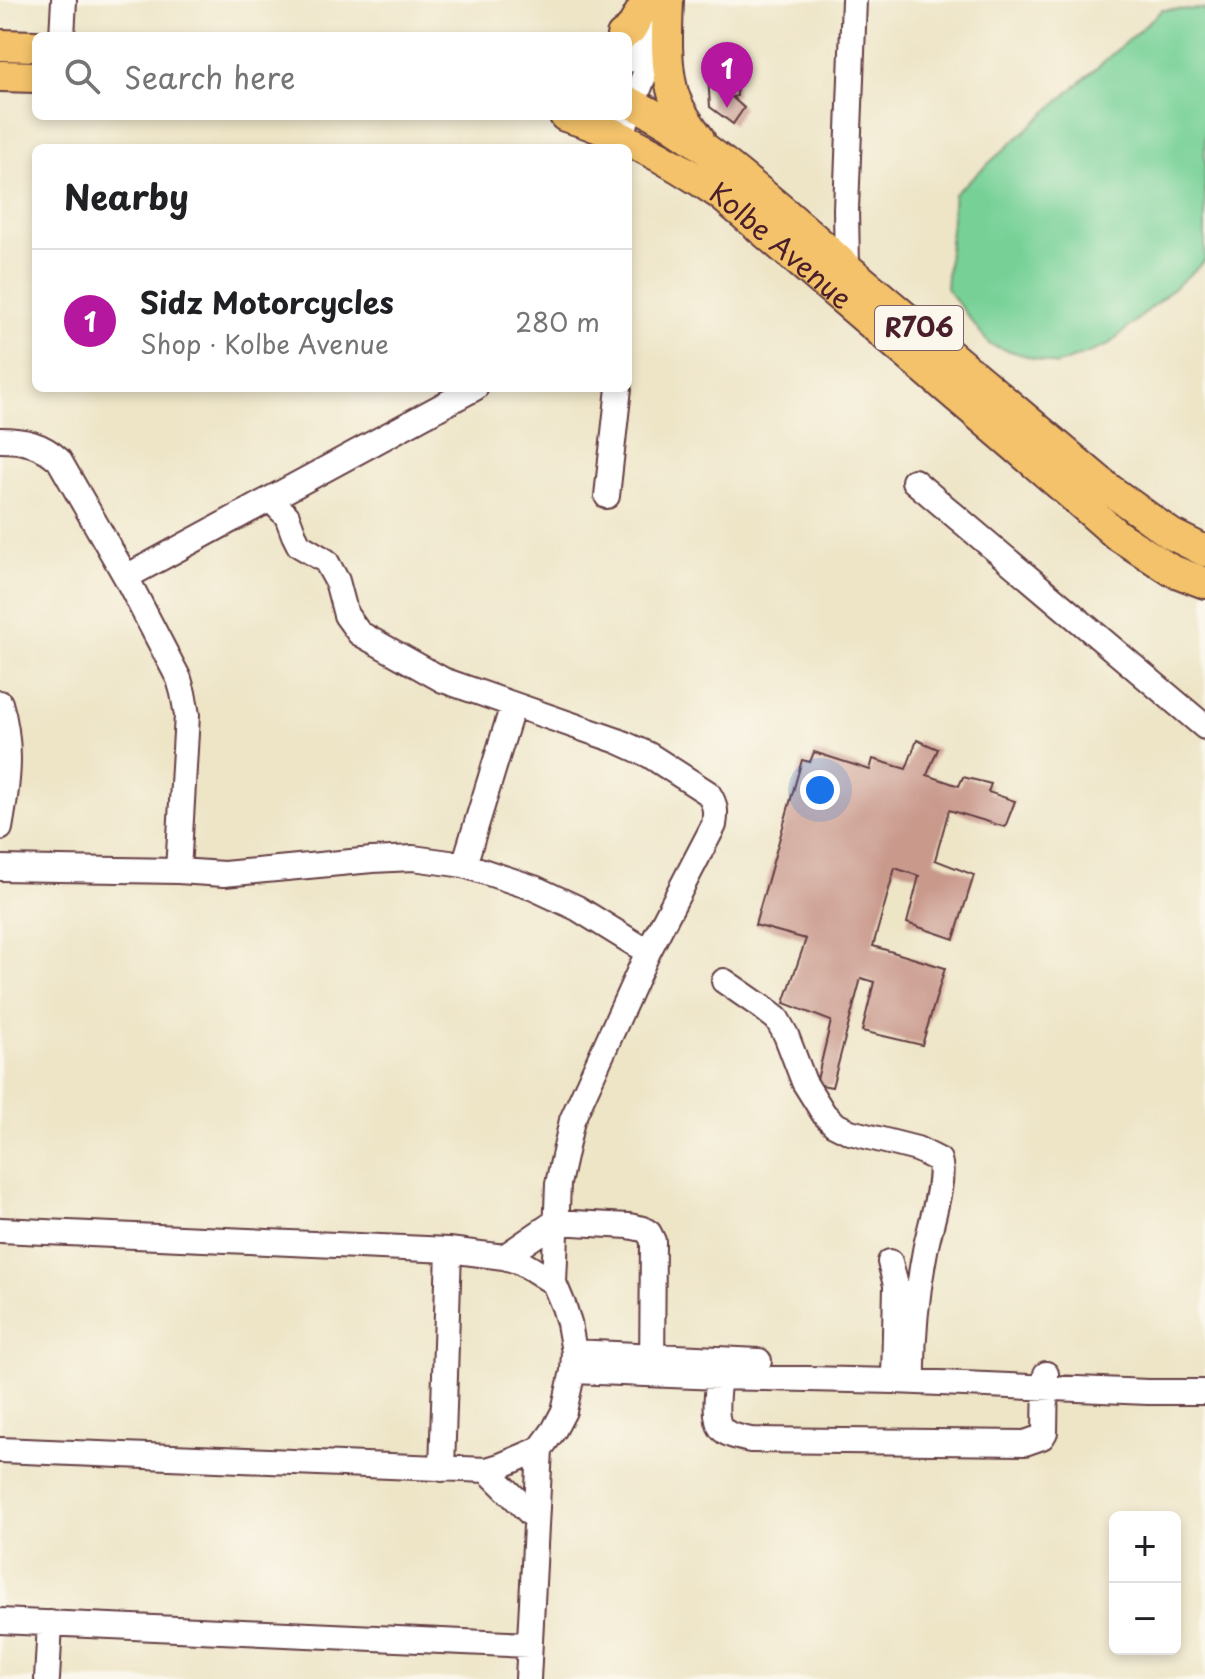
<!DOCTYPE html>
<html lang="en">
<head>
<meta charset="utf-8">
<style>
	body { margin:0; font-family:"Playpen Sans",sans-serif; background:#f6f6f6; color:#202124 }
	.controls { position:absolute; right:24px; bottom:24px; display:grid; overflow:hidden; border-radius:12px; box-shadow:0 4px 12px #0003 }
	.controls button { width:72px; height:72px; display:grid; place-items:center; padding:0; border:0; border-bottom:2px solid #e0e0e0; background:#fff; color:#202124; font:40px sans-serif }
	.you { position:absolute; left:820px; top:790px; width:28px; height:28px; margin:-20px; border:6px solid #fff; border-radius:50%; background:#1a73e8; box-shadow:0 0 0 12px #1a73e833 }
	.badge { display:grid; place-items:center; width:52px; height:52px; border-radius:50%; background:#b5179e; color:#fff; font-size:26px; font-weight:700 }
	.pin { position:absolute; translate:-50% -66px; filter:drop-shadow(0 2px 4px #0008) }
	.pin::after { content:''; position:absolute; top:42px; width:28px; height:24px; background:inherit; clip-path:polygon(0 0,100% 0,50% 100%) }
	.list { margin:0; padding:0; list-style:none }
	h2 { display:flex; justify-content:space-between; align-items:center; height:104px; margin:0; padding:0 32px; font-size:34px }
	h2 small { font-size:26px; font-weight:400; color:#757577 }
	.list li { display:grid; grid-template-columns:52px 1fr auto; gap:24px; align-items:center; box-sizing:border-box; height:144px; padding:0 32px; border-top:2px solid #e0e0e0 }
	.list b { display:block; font-size:30px; white-space:nowrap }
	.list p { margin:0; font-size:26px; white-space:nowrap; color:#757577 }
	.list em { font-size:26px; font-style:normal; color:#757577 }
	.icon { flex:none; width:44px; height:44px; fill:none; stroke:currentColor; stroke-width:2; stroke-linecap:round; stroke-linejoin:round }
	.map { position:relative; flex:none; width:1205px; height:1679px; overflow:hidden }
	.search { position:absolute; background:#fff; box-shadow:0 4px 12px #0003; left:32px; top:32px; width:600px; height:88px; display:flex; align-items:center; gap:20px; box-sizing:border-box; padding:0 28px; border-radius:12px; color:#757577; font-size:30px }
	.panel { position:absolute; background:#fff; box-shadow:0 4px 12px #0003; left:32px; top:144px; width:600px; height:248px; border-radius:12px }
	.map>svg:first-child { display:block }
	.green { fill:#77d197; stroke:#607861; stroke-width:2 }
	.building { fill:#c9998c }
	.lines { fill:none; stroke-linecap:round; stroke-linejoin:round }
	.minor-casing { stroke:#633d42; stroke-width:28 }
	.major-casing { stroke:#633d42; stroke-width:34 }
	.minor { stroke:#fff; stroke-width:24 }
	.major { stroke:#f3c26a; stroke-width:30 }
	.labels { text-anchor:middle; stroke-width:6; stroke-linejoin:round; paint-order:stroke }
	.shield { fill:#fbf7ec; stroke:#7f6065; stroke-width:2 }
	.shield-label { font-size:26px; font-weight:bold; fill:#4a1f2b }
	.street-label { font-size:28px; fill:#4a1f2b; stroke:#fbf7ec }
</style>
</head>
<body>
<div class="map">
<svg width="1205" height="1679" viewBox="0 0 1205 1679">
	<rect width="100%" height="100%" fill="#fbf7ec"/>
	<filter id="ink" filterUnits="userSpaceOnUse"><feTurbulence type="fractalNoise" baseFrequency=".0125" numOctaves="2"/><feDisplacementMap in="SourceGraphic" scale="16" xChannelSelector="R" yChannelSelector="G"/><feConvolveMatrix kernelMatrix="1 2 1 2 8 2 1 2 1" color-interpolation-filters="sRGB"/></filter>
	<filter id="wash" filterUnits="userSpaceOnUse"><feTurbulence type="fractalNoise" baseFrequency=".006" numOctaves="4" result="noise"/><feDisplacementMap in="SourceGraphic" scale="32" xChannelSelector="R" yChannelSelector="G"/><feGaussianBlur stdDeviation="1.8" result="paint"/><feColorMatrix in="noise" values="0 0 0 0 0 0 0 0 0 0 0 0 0 0 0 0 0 1.4 0 .05"/><feComposite in="paint" operator="in"/></filter>
	<g filter="url(#wash)">
		<rect width="100%" height="100%" fill="#eee5c7"/>
		<!-- green -->
		<path class="green" d="M1205,9V261L1107,346L1056,365L990,345L946,288L954,194L1162,10Z"/>
		<g id="blocks">
			<!-- building -->
			<path class="building" d="M708,75H737V96L732,97L744,108L733,124L710,107Z
				M917,740L938,749L927,775L959,786L963,777L991,784L988,792L1015,801L1005,827L949,810L935,860L974,875L954,939L907,923L919,876L895,868L873,946L945,968L922,1045L862,1031L874,982L861,978L832,1087L816,1084L831,1021L784,1003L806,939L755,925L802,760L810,762L814,752L870,770L873,759L906,769Z"/>
		</g>
	</g>
	<g filter="url(#ink)">
		<use href="#blocks" fill-opacity="0" stroke="#633d42" stroke-width="2"/>
		<g class="lines">
			<defs>
				<path id="minor" d="M62,36L64,0
					M628,60L642,17
					M620,138L644,76L661,22
					M847,268L846,209L854,0
					M0,440C23,440 42,444 59,460L126,577L179,679L183,693L187,715L178,871
					M914,481L1205,727
					M607,496L619,388
					M270,499L287,516L294,535L299,545L326,561L337,581L346,615L359,633L443,680L618,741L649,755L708,793C716,805 716,812 714,825L648,952L572,1120L558,1184L554,1283
					M126,577L475,388
					M0,703C13,746 8,784 0,828
					M464,865L513,705
					M0,868L178,871L224,874L372,860L413,858L464,865L534,888L577,908L648,952
					M724,981L763,1008L777,1019L786,1035L804,1082L824,1114L834,1124L850,1132L917,1149L939,1160C946,1180 929,1228 925,1251C917,1293 912,1339 913,1381
					M0,1230L449,1250L504,1257L520,1262L532,1269L554,1283L564,1307L569,1323L574,1352L573,1371L564,1411L554,1430L540,1449L500,1466L487,1470L0,1450
					M504,1257L555,1222L629,1226L643,1229L649,1233L653,1241L652,1371
					M890,1262L896,1285L894,1381
					M574,1352L759,1361
					M721,1363C719,1377 712,1416 721,1428C727,1436 742,1438 751,1440L1025,1443L1042,1437L1045,1432L1046,1374
					M573,1371L719,1377L894,1381L1148,1392H1205
					M442,1469L449,1250
					M487,1470L535,1518
					M0,1621L529,1645
					M47,1679L50,1623
					M528,1679L540,1449"/>
				<g id="major">
					<path d="M668,0C667,29 665,60 672,89C676,107 688,123 699,138"/>
					<path d="M622,36L631,29L645,4"/>
					<path d="M0,45L36,46"/>
					<path d="M0,76L36,77"/>
					<path d="M628,102C668,119 704,147 738,174C775,204 812,235 847,268L1110,490L1171,534L1205,551"/>
					<path id="s1" d="M565,116C620,132 673,162 721,195L1060,485L1117,535L1171,570L1205,583"/>
				</g>
			</defs>
			<!-- minor casing -->
			<use href="#minor" class="minor-casing"/>
			<!-- major casing -->
			<use href="#major" class="major-casing"/>
			<!-- minor -->
			<use href="#minor" class="minor"/>
			<!-- major -->
			<use href="#major" class="major"/>
		</g>
	</g>
	<g class="labels">
		<!-- shield labels -->
		<rect class="shield" x="875" y="306" width="88" height="44" rx="6"/>
		<g class="shield-label">
			<text x="919" y="337">R706</text>
		</g>
		<!-- street labels -->
		<g class="street-label">
			<text dy="10" stroke="none"><textPath href="#s1" startOffset="254">Kolbe Avenue</textPath></text>
		</g>
	</g>
</svg>
<div class="controls">
<button>+</button>
<button>−</button>
</div>
<div class="you"></div>
<div class="pin badge" style="left:727px;top:108px">1</div>
<div class="search"><svg class="icon" aria-label="search" viewBox="0 0 24 24"><circle cx="10" cy="10" r="6"/><path d="M15 15l6 6"/></svg>Search here</div>
<section class="panel">
<h2>Nearby<small></small></h2>
<ul class="list">
<li><span class="badge">1</span><div><b>Sidz Motorcycles</b><p>Shop · Kolbe Avenue</p></div><em>280 m</em></li>
</ul>
</section>
</div>
</body>
</html>
